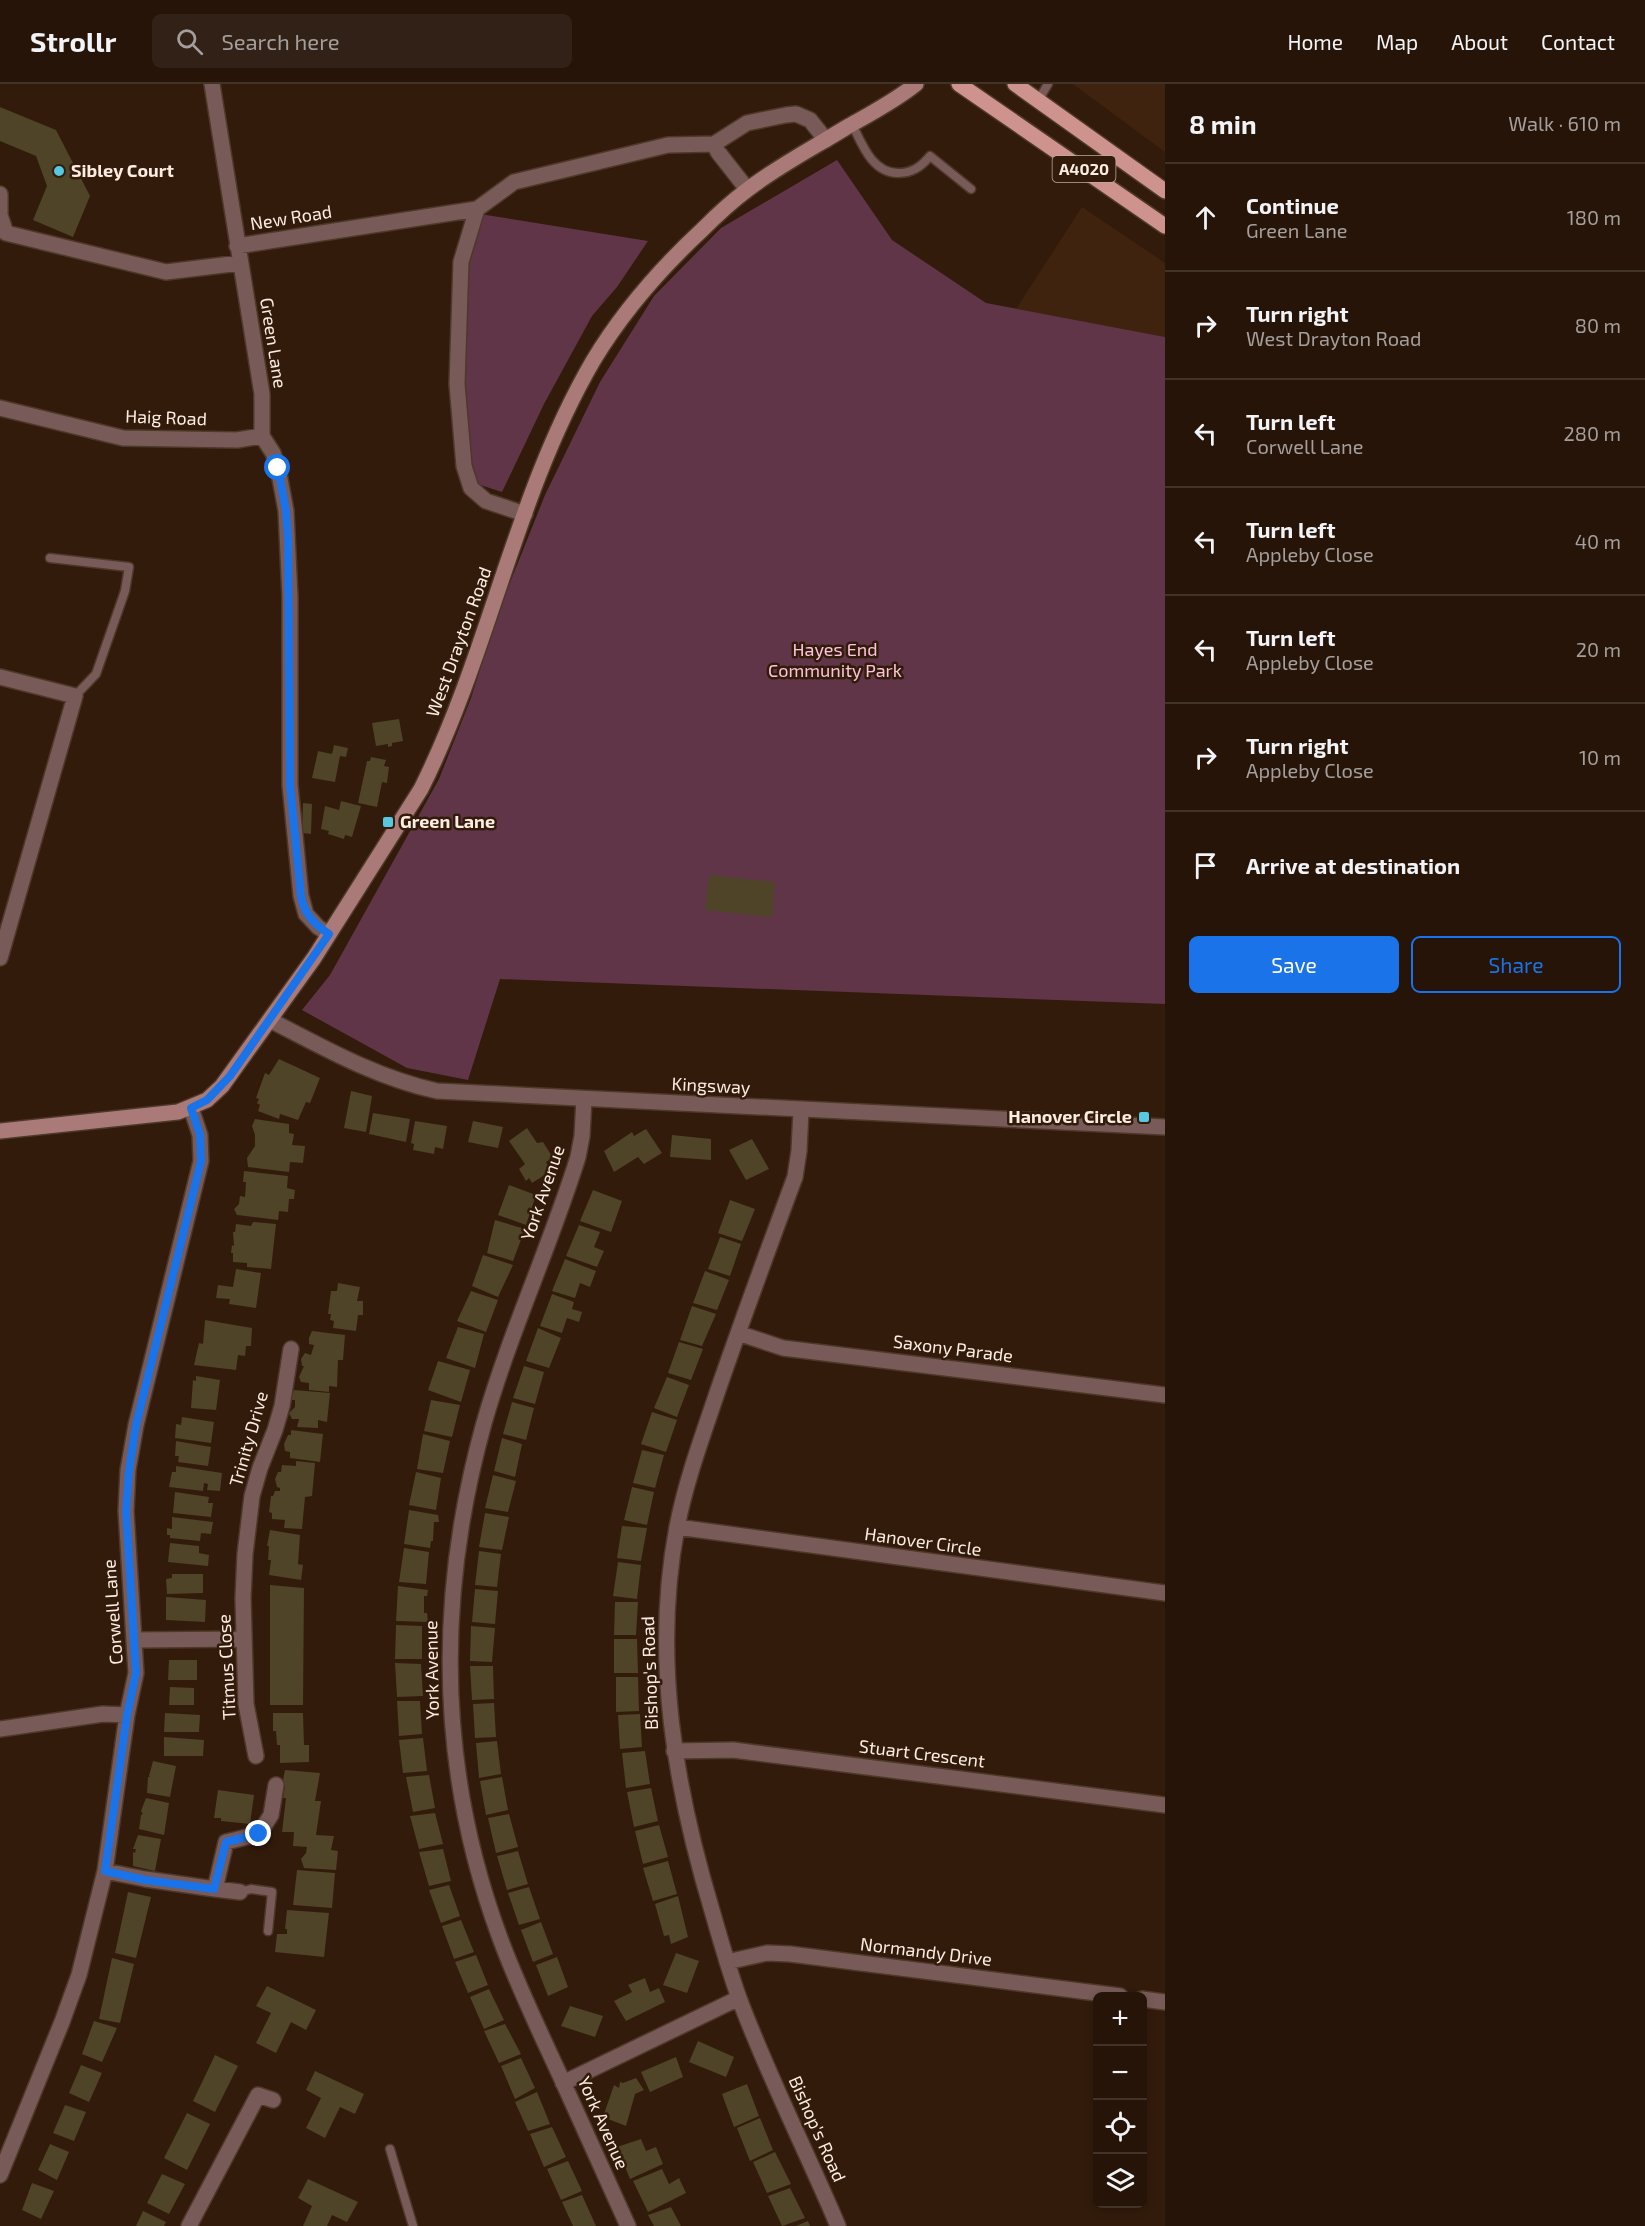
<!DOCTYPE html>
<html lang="en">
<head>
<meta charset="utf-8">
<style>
	body { margin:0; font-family:"Exo 2",sans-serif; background:#322116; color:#f1f3f6 }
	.controls { position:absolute; right:18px; bottom:18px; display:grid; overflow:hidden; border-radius:9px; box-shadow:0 3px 9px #0003 }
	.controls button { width:54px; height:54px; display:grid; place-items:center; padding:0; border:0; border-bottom:2px solid #423329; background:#261408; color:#f1f3f6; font:30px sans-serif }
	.stop { position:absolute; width:18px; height:18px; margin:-14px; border:4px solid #1a73e8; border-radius:50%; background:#fff }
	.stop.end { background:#1a73e8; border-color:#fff; box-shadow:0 2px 6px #0008 }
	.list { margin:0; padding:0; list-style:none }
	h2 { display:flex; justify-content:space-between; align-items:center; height:78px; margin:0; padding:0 24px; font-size:26px }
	h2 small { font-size:20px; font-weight:400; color:#a49e9c }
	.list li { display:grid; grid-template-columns:39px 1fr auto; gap:18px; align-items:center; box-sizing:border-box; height:108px; padding:0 24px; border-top:2px solid #423329 }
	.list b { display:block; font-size:22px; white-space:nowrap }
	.list p { margin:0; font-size:20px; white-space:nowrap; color:#a49e9c }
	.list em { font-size:20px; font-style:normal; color:#a49e9c }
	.actions { display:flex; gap:12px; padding:18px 24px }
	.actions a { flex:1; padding:14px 0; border:2px solid #1a73e8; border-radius:9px; text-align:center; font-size:21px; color:#1a73e8 }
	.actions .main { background:#1a73e8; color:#fff }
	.icon { flex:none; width:33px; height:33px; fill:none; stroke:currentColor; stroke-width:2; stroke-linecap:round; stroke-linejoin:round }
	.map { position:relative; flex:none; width:1165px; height:2142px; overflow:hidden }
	header { display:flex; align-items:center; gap:36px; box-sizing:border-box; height:84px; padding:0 30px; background:#261408; border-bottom:2px solid #423329 }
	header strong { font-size:28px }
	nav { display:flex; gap:33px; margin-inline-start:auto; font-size:21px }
	.search { width:420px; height:54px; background:#322116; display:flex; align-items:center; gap:15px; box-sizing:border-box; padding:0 21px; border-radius:9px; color:#a49e9c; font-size:22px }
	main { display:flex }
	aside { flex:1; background:#261408 }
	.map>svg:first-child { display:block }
	.built { fill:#40230e }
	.green { fill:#603548 }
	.building { fill:#4f4328 }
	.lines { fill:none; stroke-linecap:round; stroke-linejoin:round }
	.service-casing { stroke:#4e3829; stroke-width:11 }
	.minor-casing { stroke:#4e3829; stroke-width:18 }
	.tertiary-casing { stroke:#4e3829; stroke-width:18 }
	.secondary-casing { stroke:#4e3829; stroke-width:18 }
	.primary-casing { stroke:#4e3829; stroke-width:18 }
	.service { stroke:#785b58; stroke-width:8 }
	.minor { stroke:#785b58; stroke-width:15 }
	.tertiary { stroke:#785b58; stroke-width:15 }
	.secondary { stroke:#a97a77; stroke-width:15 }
	.primary { stroke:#cf938e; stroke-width:15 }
	.route { stroke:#1a73e8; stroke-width:8 }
	.poi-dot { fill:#56c9e1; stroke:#321b0b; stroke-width:2 }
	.labels { text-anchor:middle; stroke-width:5; stroke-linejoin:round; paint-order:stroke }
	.shield { fill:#321b0b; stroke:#bfada1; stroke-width:1.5 }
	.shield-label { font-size:16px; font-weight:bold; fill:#fcece1 }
	.poi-label { font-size:18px; font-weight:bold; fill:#fcece1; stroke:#321b0b; text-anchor:start }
	.street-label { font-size:18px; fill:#fcece1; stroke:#321b0b }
	.park-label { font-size:18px; fill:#fcc4db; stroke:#321b0b }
</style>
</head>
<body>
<header>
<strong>Strollr</strong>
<div class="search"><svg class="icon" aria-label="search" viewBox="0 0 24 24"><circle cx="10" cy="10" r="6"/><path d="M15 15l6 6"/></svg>Search here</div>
<nav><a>Home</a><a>Map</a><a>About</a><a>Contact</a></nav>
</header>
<main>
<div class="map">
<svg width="1165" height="2142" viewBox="0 0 1165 2142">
	<rect width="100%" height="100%" fill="#321b0b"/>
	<!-- built -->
	<path class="built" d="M1073,0H1165V68Z
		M1082,123L1165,179V253L1016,225Z"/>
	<!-- green -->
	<path class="green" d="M837,76L892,156L986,219L1165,253V920L500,895L468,996L407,984L302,926L330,891L439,695L471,614L499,526L545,411L600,298L654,212L721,144Z
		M480,130L648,157L617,203L592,232L544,320L502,408L474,399L467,367L461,288L467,169Z"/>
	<!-- building -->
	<path class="building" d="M0,23L56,46L90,112L73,153L33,136L47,102L36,72L0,57Z
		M399,635L403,657L392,659V662L388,663V660L376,662L372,639Z
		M334,661L348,664L346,673L340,672L335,698L312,694L318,667L332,670Z
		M371,673L386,676L384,682L389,683L387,699L382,698L377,723L358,719L367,677H370Z
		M341,717L361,722L352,753L345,751L344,755L328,750L329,747L321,745L325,722L339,726Z
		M303,719L312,720L311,750L302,749Z
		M709,791L775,798L772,833L705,826Z
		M279,975L320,994L310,1019L306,1018L298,1036L280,1030L279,1035L258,1027L260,1021L257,1019L259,1015L256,1014L265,989L269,991Z
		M351,1007L372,1012L366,1048L344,1044Z
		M373,1029L410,1035L406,1058L369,1050Z
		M255,1035L289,1040V1049L294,1050L292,1061L305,1062L303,1079L290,1078L289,1088L248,1083L247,1074L255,1062V1051L252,1042Z
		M415,1037L447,1042L443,1065L435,1063L434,1070L413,1066L414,1060L411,1059Z
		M473,1037L503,1043L498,1064L468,1058Z
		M527,1044L537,1059L543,1058L553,1074L546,1078L551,1087L532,1099L529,1094L526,1097L519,1085L525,1080L509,1057Z
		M646,1045L662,1069L644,1080L638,1073L614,1088L604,1067L632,1048L634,1052Z
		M672,1051L711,1055V1076L670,1073Z
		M752,1055L769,1085L746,1096L729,1066Z
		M244,1087L288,1092L287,1104L295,1106L294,1115H289L288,1128L279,1127L278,1136L237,1131L234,1125L239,1120L240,1112L245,1113L246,1098H243Z
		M509,1101L536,1111L526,1141L498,1131Z
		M593,1106L622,1117L611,1148L580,1137Z
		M730,1116L755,1125L742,1157L718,1149Z
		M495,1136L525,1145L513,1177L487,1169Z
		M253,1138L276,1140L271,1185L247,1183V1179L233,1178V1169H231L232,1161L234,1162L233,1148H235L236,1140L251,1142Z
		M579,1141L600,1148L594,1163L604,1167L597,1183L566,1172Z
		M720,1153L741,1160L730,1192L708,1185Z
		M483,1171L513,1181L498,1213L472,1202Z
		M565,1175L596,1187L590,1203L580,1199L575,1214L552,1207Z
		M236,1185L261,1189L256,1224L229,1220L230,1215L216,1214L218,1201L233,1203Z
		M705,1187L729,1196L717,1226L693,1219Z
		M338,1199L360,1203L357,1217H363V1231H358L356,1247L333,1244L334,1237L330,1236L331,1230H328L331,1207H337Z
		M471,1207L498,1216L486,1248L457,1237Z
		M552,1210L574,1218L572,1225L582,1228L579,1238L567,1234L562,1249L540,1242Z
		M692,1222L716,1230L702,1262L680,1256Z
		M205,1236L252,1244L251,1262H246L245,1272L238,1271L236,1286L194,1281L199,1259L203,1260Z
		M458,1243L484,1250L475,1284L446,1274Z
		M538,1244L561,1254L549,1284L526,1277Z
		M312,1247L345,1251L343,1276H338L337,1303L329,1302V1308L309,1306V1299L301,1298L299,1293L304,1282H302L301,1275L305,1269L311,1271L314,1261L309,1260V1254Z
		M679,1258L703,1265L691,1296L668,1289Z
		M438,1277L470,1286L461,1318L428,1306Z
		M524,1282L544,1288L535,1320L513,1314Z
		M196,1292L220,1296L216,1326L191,1324L193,1296L196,1297Z
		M667,1293L689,1301L677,1333L654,1324Z
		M294,1306L330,1309L327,1338L318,1336V1344L297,1343L299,1335H292L289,1329L295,1323V1316H292L291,1311Z
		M431,1316L460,1321L452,1353L424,1347Z
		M512,1318L534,1324L526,1356L503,1350Z
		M652,1328L677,1336L666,1368L641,1360Z
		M182,1333L214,1338L211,1359L175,1354L176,1340L181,1341Z
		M291,1346L323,1350L320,1378L290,1374V1368L285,1367L284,1360L288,1351H291Z
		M423,1350L450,1357L443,1389L417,1385Z
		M502,1354L522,1360L515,1393L494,1387Z
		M176,1357L211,1363L208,1382L178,1378L179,1372H175Z
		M642,1366L664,1371L655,1404L633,1399Z
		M296,1377L315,1379L312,1412L305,1413L302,1445L284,1444L285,1436L272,1435V1429L269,1428L271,1412H273L275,1407H280V1404L277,1403L275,1395L278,1388H281L282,1381L296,1382Z
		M176,1382L222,1389L220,1407L207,1406L208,1400L204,1399L203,1407L169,1403L172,1388H176Z
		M416,1388L441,1394L436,1426L409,1421Z
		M493,1391L516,1397L508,1428L485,1424Z
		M632,1403L654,1408L647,1441L624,1436Z
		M175,1408L209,1413L208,1419H213L211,1433L173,1429Z
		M409,1426L438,1431L439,1438H434L433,1457H431L430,1464L404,1460Z
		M485,1429L509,1433L502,1466L479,1463Z
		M172,1433L213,1438L211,1450L201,1449L200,1457L170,1454V1451H167V1444L172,1445Z
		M622,1442L647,1444L641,1477L617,1474Z
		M270,1446L300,1451L298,1480L303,1481L301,1496L269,1491L271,1476H268L269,1462H267Z
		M170,1459L199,1462V1469L209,1471L208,1482L168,1478Z
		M404,1464L429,1468L426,1500L399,1498Z
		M479,1467L501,1470L497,1503L475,1501Z
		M618,1478L641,1481L637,1515L613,1512Z
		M172,1490H203V1509L167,1510L166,1495L172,1494Z
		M270,1501L304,1504L303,1621H270Z
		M398,1502L428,1506L427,1512H424V1529H427L428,1538L396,1537Z
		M475,1505L498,1507L495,1540L472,1538Z
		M166,1513L206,1516L205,1538L166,1536Z
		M615,1518H638L636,1551H614Z
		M396,1541L422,1542V1575H395Z
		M471,1542L495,1544L492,1578L470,1577Z
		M614,1555H637L638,1589H614Z
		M169,1576H197V1596H168Z
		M395,1579L421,1580L423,1612L397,1613Z
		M470,1582H493L494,1615L472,1616Z
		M616,1593H638L639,1627L616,1628Z
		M170,1603L194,1604V1621H169Z
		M397,1617H420L422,1650L399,1652Z
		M494,1619L496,1653L475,1654L473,1620Z
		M165,1629L200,1631L199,1648H164Z
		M273,1629H303L304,1661H309V1678L280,1679V1661H277L276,1647H273Z
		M640,1630L642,1663L620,1665L618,1631Z
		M164,1653L204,1656L203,1672H164Z
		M423,1654L427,1687L403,1689L399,1656Z
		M497,1657L501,1690L479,1694L476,1659Z
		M645,1667L650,1700L626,1704L622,1669Z
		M153,1677L176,1682L170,1713L147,1709L148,1693H150L149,1692Z
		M285,1686L320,1689L315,1717H321L316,1751L334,1752L331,1766L338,1767L336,1786L304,1784L301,1775L306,1769L307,1763L293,1762L294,1748H282L286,1714H283L285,1702L282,1701Z
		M429,1691L435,1724L413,1728L406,1693Z
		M502,1693L508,1726L486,1731L480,1697Z
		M651,1704L658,1737L634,1743L627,1708Z
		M218,1706L254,1711L250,1740L221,1737V1734H214Z
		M146,1714L169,1719L164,1751L139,1745L141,1731L143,1730L141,1727Z
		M435,1729L443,1760L419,1765L410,1732Z
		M509,1730L518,1763L496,1769L488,1734Z
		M659,1741L668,1773L643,1780L635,1747Z
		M138,1751L161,1755L155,1787L133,1782V1768L135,1769L136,1765H133Z
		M443,1765L451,1797L429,1802L419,1768Z
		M518,1767L528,1800L507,1806L497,1772Z
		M668,1777L677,1810L653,1817L643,1784Z
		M297,1786L335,1789L332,1824L293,1821Z
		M449,1801L460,1832L441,1839L429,1806Z
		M529,1803L540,1835L519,1841L508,1809Z
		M128,1808L151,1813L136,1874L115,1869Z
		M678,1812L688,1853L671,1860L669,1851L664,1852L655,1820Z
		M287,1826L329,1829L324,1873L275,1868L277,1850H287V1845H285Z
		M461,1836L474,1868L454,1875L442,1842Z
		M541,1838L553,1870L533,1878L521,1846Z
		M676,1869L699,1877L687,1909L663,1901Z
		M476,1871L488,1901L468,1909L455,1878Z
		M557,1873L568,1903L548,1912L536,1881Z
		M112,1874L134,1880L120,1939L99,1935Z
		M645,1894L650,1908L659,1904L665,1918L626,1937L614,1917L632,1908L628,1901Z
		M267,1902L316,1926L306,1946L291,1938L276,1969L256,1959L271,1929L256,1922Z
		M489,1905L504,1936L484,1945L470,1913Z
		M570,1922L603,1932L595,1953L561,1942Z
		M94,1937L117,1944L102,1978L82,1970Z
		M505,1940L521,1970L499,1979L484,1947Z
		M698,1957L734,1973L726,1993L689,1978Z
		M215,1971L238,1982L215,2028L193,2017Z
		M676,1973L683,1993L650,2008L641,1988Z
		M521,1974L535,2004L515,2015L501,1982Z
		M81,1981L102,1989L89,2018L69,2009Z
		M315,1987L364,2010L355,2030L340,2023L325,2054L306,2044L321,2014L306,2006Z
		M636,1994L644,2006L635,2010L626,2042L603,2033L614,2001L619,2004L620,1998L623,1999Z
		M747,2000L759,2032L734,2043L722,2010Z
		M537,2008L550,2040L528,2047L515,2018Z
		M65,2021L86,2028L74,2057L53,2049Z
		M187,2029L210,2040L187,2086L164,2074Z
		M760,2034L773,2066L750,2077L737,2044Z
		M552,2043L566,2073L544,2083L530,2050Z
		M641,2055L646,2067L656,2063L663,2080L630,2095L617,2063Z
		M50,2060L69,2068L57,2096L38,2086Z
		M775,2068L791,2100L767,2109L753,2078Z
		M568,2077L582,2107L561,2116L547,2085Z
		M662,2085L669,2100L679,2094L686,2109L648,2128L633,2097Z
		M162,2090L185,2100L169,2130L147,2119Z
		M308,2095L358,2118L347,2138L332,2131L327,2142H303L312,2122L298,2114Z
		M32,2099L54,2107L41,2135L22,2126Z
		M790,2104L805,2134L782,2142L768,2112Z
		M582,2111L596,2142H573L562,2118Z
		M671,2123L681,2142H654L648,2131Z
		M143,2127L166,2138L164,2142H136Z
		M808,2137L810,2142H796Z"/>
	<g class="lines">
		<defs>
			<path id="service" d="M1038,17L1048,0
				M852,40C862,60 872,89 898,89C912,89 921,83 930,72L971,105
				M50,474L129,483L125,507L96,590L75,612
				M240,1808L251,1805L272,1808L268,1847
				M390,2065L413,2142"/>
			<path id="minor" d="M212,0L262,310V352L273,369L278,384L286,427L290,513V701L301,812L306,830L318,843L329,850
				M714,60L718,68L747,105
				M0,110V131L6,149L166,188L240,179
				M237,162L477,125
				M0,324L123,354L237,356L262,352
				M525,430L486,417L471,404L464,382L457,300L461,178L477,125L514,98L668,61L714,60L747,39L786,31L796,30L810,36L826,56
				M0,593L75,612L0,874
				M584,1015L582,1052L578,1073C550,1163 510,1248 484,1339C436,1512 437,1684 500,1854C518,1903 541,1950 563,1998C585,2046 606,2094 628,2142
				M801,1026L799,1067L795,1093C769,1163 743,1234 718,1306C703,1351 686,1396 677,1443C652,1574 675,1704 713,1830C721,1858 729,1886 739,1914C768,1992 806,2066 838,2142
				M738,1249L783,1264L1165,1311
				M677,1443L1165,1509
				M135,1556L244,1555
				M0,1645L103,1630L127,1631
				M674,1667L733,1666L1165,1721
				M256,1672L246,1620L243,1514L245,1470L252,1412L260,1384L275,1346L282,1322L291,1265
				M105,1787L145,1795L215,1805L226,1758L259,1750L271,1731L276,1701
				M215,1805L240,1808
				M727,1878L767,1869L790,1870L1120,1912
				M1142,1915L1165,1918
				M563,1999L739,1914
				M0,2091L62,1938L79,1891L105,1787L127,1631L136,1589L126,1427L128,1386L136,1341L201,1077L200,1051L191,1024
				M189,2142L258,2011L273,2016"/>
			<path id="tertiary" d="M270,936C324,964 377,994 437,1007L1165,1043"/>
			<path id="secondary" d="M0,1047L178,1028L207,1016L222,1002L314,874L421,705C490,567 515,411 593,277C623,227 661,184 703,145C717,131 731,118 747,106C778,82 813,64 847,43C870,30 895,17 916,0"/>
			<path id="primary" d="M959,0L1165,142
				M1015,0L1165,107"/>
		</defs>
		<!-- service casing -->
		<use href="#service" class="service-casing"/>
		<!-- minor casing -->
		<use href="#minor" class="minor-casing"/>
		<!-- tertiary casing -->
		<use href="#tertiary" class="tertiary-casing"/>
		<!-- secondary casing -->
		<use href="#secondary" class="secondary-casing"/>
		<!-- primary casing -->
		<use href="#primary" class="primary-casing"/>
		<!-- service -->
		<use href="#service" class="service"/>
		<!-- minor -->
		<use href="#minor" class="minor"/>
		<!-- tertiary -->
		<use href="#tertiary" class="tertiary"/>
		<!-- secondary -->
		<use href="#secondary" class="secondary"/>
		<!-- primary -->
		<use href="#primary" class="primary"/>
	</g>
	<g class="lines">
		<!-- route -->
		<path class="route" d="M259,1750L226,1758L214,1805L145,1796L105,1787L127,1631L136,1589L126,1427L129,1386L136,1341L201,1077L200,1051L191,1024L207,1016L230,992L329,850C314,840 304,830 301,812L290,701L288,455L286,427L278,384"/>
	</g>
	<!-- markers -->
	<g class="poi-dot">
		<circle cx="59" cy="87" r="6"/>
		<rect x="382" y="732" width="12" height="12" rx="3"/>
		<rect x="1138" y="1027" width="12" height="12" rx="3"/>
	</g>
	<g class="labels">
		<!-- shield labels -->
		<rect class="shield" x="1052.5" y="72" width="63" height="26" rx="4.5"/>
		<g class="shield-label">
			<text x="1084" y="91">A4020</text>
		</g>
		<!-- poi labels -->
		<g class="poi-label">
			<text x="71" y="93">Sibley Court</text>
			<text x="400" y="744">Green Lane</text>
			<text x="1132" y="1039" text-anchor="end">Hanover Circle</text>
		</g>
		<!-- street labels -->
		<g class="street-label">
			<text transform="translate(291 134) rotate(-9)" y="6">New Road</text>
			<text transform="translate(273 259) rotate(81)" y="6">Green Lane</text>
			<text transform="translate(166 334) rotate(2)" y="6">Haig Road</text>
			<text transform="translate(459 558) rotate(-70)" y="6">West Drayton Road</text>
			<text transform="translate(711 1002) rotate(3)" y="6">Kingsway</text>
			<text transform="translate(543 1109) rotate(-71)" y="6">York Avenue</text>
			<text transform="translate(953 1265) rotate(7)" y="6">Saxony Parade</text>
			<text transform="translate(249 1355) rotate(-74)" y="6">Trinity Drive</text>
			<text transform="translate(923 1458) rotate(8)" y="6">Hanover Circle</text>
			<text transform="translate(113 1528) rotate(-94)" y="6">Corwell Lane</text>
			<text transform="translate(227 1583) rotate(-93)" y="6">Titmus Close</text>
			<text transform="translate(432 1586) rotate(-91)" y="6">York Avenue</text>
			<text transform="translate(650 1589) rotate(-92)" y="6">Bishop's Road</text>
			<text transform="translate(922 1670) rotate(7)" y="6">Stuart Crescent</text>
			<text transform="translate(926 1868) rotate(7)" y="6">Normandy Drive</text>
			<text transform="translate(603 2039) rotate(66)" y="6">York Avenue</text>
			<text transform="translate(817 2045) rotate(66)" y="6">Bishop's Road</text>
		</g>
		<!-- park labels -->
		<g class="park-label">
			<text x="835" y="572">Hayes End<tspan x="835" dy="21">Community Park</tspan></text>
		</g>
	</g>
</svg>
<div class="controls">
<button>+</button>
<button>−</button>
<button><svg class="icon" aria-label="locate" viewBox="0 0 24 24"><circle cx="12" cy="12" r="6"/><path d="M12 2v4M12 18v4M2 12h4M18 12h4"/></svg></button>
<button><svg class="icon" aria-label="layers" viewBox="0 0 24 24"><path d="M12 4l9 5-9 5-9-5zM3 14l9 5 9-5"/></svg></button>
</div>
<div class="stop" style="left:278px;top:384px"></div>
<div class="stop end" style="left:259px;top:1750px"></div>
</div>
<aside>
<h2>8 min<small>Walk · 610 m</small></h2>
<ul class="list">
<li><svg class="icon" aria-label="ahead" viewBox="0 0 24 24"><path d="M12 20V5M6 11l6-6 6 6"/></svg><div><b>Continue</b><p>Green Lane</p></div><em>180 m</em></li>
<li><svg class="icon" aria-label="right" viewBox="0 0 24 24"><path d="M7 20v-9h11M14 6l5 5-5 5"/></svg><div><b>Turn right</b><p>West Drayton Road</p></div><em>80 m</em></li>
<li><svg class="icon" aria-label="left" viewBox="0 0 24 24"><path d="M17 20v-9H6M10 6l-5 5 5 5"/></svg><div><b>Turn left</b><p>Corwell Lane</p></div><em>280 m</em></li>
<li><svg class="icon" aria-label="left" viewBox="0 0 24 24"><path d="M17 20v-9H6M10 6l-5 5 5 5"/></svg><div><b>Turn left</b><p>Appleby Close</p></div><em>40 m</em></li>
<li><svg class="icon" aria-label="left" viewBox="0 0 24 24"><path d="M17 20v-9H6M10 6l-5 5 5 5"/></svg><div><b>Turn left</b><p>Appleby Close</p></div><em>20 m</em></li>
<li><svg class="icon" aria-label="right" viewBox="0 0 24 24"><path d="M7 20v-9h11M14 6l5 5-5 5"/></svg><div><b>Turn right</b><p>Appleby Close</p></div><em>10 m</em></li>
<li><svg class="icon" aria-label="arrive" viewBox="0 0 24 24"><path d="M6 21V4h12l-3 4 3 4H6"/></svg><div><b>Arrive at destination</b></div></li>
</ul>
<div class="actions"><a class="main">Save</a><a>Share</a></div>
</aside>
</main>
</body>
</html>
